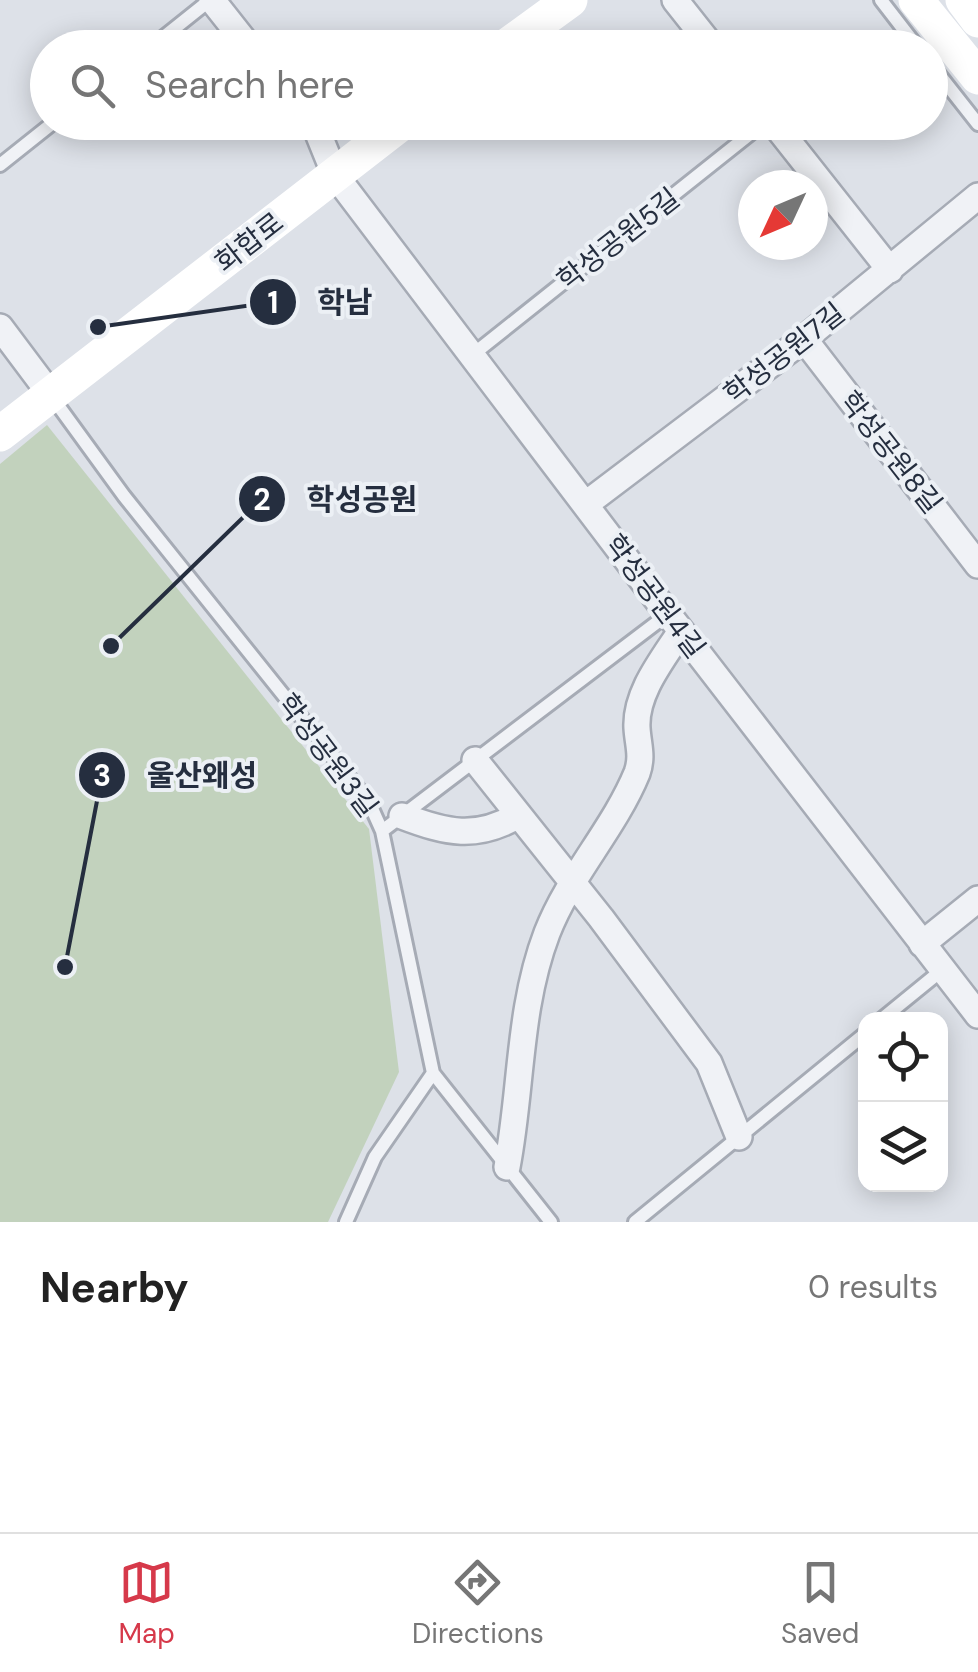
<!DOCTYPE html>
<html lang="en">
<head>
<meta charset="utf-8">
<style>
	body { margin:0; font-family:"DM Sans","Noto Sans KR",sans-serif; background:#f2f2f2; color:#222 }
	.controls { position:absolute; right:30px; bottom:30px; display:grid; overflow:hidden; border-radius:20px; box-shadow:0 5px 25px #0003 }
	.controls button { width:90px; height:90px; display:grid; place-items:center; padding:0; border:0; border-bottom:2px solid #e0e0e0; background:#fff; color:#222; font:50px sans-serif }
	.compass { position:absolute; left:738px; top:170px; width:90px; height:90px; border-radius:50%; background:#fff; box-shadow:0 5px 25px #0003; rotate:226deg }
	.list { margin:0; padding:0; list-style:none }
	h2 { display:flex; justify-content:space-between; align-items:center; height:130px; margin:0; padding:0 40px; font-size:42px }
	h2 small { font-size:32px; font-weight:400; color:#767676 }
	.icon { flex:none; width:55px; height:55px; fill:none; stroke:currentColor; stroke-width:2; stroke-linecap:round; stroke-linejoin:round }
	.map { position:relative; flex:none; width:978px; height:1222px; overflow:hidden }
	.search { position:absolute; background:#fff; box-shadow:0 5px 25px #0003; left:30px; right:30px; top:30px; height:110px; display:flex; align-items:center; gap:25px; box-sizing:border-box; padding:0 35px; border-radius:55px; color:#767676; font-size:38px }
	.sheet { height:310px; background:#fff }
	nav { display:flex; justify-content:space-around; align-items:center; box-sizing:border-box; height:140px; border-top:2px solid #e0e0e0; background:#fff; font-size:28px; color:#767676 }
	nav a { display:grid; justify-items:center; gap:5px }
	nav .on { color:#d6394a }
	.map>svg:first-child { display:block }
	.green { fill:#c2d2bd }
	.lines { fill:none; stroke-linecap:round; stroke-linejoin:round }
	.service-casing { stroke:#a6abb5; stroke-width:18 }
	.minor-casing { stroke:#a6abb5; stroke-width:30 }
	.service { stroke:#f0f2f6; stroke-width:12 }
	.minor { stroke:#f0f2f6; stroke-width:25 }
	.secondary { stroke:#fff; stroke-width:35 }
	.labels { text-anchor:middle; stroke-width:8; stroke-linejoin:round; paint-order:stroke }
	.street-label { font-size:28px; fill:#252e3f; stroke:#ecf0f5 }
	.leader { fill:none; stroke:#252e3f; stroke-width:4 }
	.callout-dot { fill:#252e3f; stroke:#ecf0f5; stroke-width:4 }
	.mark-label { font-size:30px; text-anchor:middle; font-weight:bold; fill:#fff }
	.callout-label { font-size:30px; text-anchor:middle; font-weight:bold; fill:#252e3f; stroke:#ecf0f5; stroke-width:8; stroke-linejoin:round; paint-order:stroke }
</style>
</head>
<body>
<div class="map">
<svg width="978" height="1222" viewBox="0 0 978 1222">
	<rect width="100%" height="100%" fill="#dde1e8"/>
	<!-- green -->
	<path class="green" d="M47,425L369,829L399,1072L328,1222H0V464Z"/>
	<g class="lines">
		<defs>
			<path id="service" d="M881,0L918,48
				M150,48L210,0
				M930,63L978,124
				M0,165L54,122
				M471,356L765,122
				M52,397L124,496L369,802L382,831L433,1073L375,1157L346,1222
				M382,831L668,614
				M882,1019L942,970
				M433,1073L551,1222
				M635,1222L866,1033"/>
			<path id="minor" d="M212,0L250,48
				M675,0L713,48
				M310,122L318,133L335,175L668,614L978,1015
				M773,122L890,270
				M0,327L51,395
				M804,339L978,565
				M586,504L804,339L978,196
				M475,760L601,918L709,1063L739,1137
				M402,816C447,833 476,840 519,815
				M922,944L978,899
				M507,1167C522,1089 518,1009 547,933C569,876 614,829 637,773C643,756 638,745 637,728C635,693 663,659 681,631"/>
		</defs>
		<!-- service casing -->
		<use href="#service" class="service-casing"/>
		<!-- minor casing -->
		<use href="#minor" class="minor-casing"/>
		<!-- service -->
		<use href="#service" class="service"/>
		<!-- minor -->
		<use href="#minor" class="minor"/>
		<!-- secondary -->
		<path class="secondary" d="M916,0L978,77
			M963,0L978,20
			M504,48L570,0
			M0,434L403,122"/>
	</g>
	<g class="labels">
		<!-- street labels -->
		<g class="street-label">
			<text transform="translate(618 239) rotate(-38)" y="10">학성공원5길</text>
			<text transform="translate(249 242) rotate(-38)" y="10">화합로</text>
			<text transform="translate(784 353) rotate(-38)" y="10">학성공원7길</text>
			<text transform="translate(891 452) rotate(52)" y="10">학성공원8길</text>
			<text transform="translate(655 596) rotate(53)" y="10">학성공원4길</text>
			<text transform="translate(328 755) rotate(53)" y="10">학성공원3길</text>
		</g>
	</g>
	<!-- callouts -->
	<path class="leader" d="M98 327L273 302M111 646L262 499M65 967L102 775"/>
	<g class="callout-dot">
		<circle cx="98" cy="327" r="10"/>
		<circle cx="111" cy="646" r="10"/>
		<circle cx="65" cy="967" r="10"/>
		<circle cx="273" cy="302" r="25"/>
		<circle cx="262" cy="499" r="25"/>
		<circle cx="102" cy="775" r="25"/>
	</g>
	<g class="mark-label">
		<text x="273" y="313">1</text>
		<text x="262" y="510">2</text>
		<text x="102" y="786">3</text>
	</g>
	<g class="callout-label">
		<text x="345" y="313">학남</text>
		<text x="362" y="510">학성공원</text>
		<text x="202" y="786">울산왜성</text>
	</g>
</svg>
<div class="controls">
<button><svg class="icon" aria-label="locate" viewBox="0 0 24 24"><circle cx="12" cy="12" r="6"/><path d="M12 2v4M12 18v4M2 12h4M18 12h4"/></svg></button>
<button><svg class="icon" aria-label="layers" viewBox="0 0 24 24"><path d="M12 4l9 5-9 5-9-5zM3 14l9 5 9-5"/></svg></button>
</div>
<svg class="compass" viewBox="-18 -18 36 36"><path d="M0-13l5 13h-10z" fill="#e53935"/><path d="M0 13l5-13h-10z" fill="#767676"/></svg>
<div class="search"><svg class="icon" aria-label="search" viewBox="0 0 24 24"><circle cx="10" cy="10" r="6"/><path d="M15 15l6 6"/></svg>Search here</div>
</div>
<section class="sheet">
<h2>Nearby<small>0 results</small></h2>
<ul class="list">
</ul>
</section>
<nav>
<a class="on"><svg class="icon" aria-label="map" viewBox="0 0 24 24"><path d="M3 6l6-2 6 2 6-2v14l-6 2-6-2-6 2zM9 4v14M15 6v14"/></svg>Map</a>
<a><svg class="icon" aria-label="directions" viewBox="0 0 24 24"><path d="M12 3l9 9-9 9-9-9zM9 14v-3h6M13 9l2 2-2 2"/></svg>Directions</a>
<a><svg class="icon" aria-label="saved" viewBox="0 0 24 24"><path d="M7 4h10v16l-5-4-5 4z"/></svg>Saved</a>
</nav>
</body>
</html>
